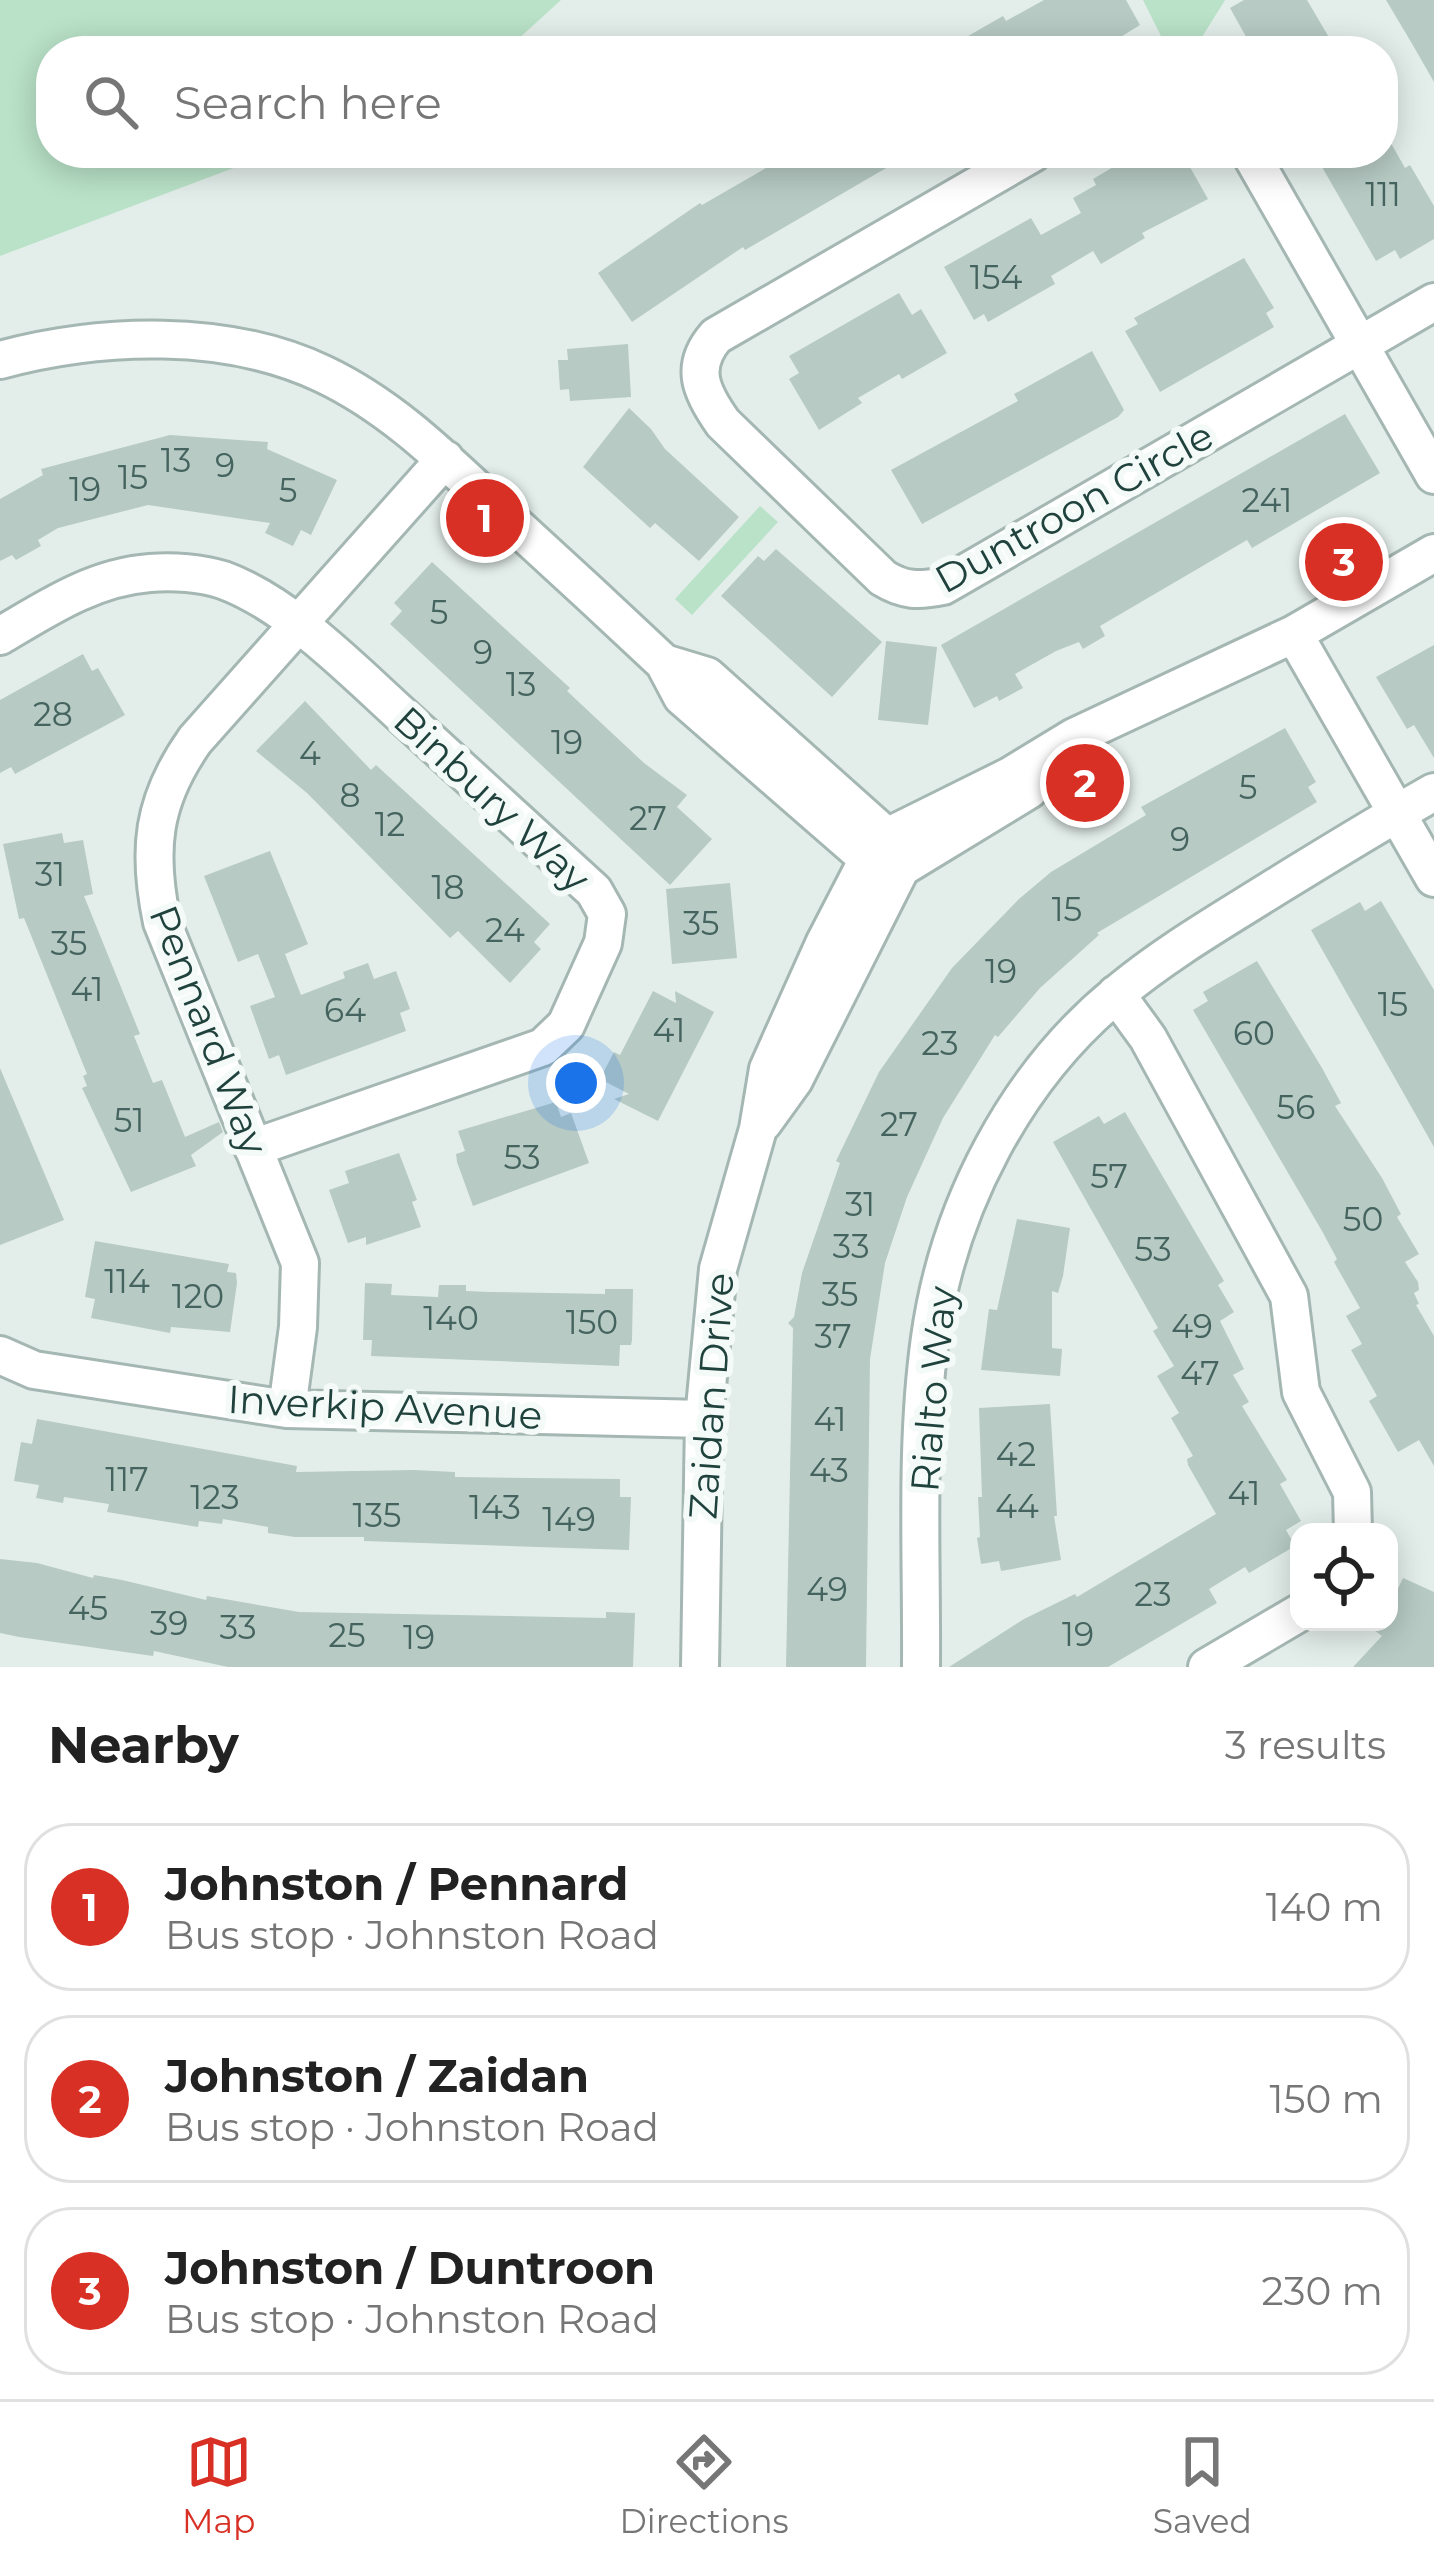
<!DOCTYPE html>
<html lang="en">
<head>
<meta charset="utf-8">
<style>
	body { margin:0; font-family:Montserrat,sans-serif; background:#f6f6f6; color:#222 }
	.controls { position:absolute; right:36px; bottom:36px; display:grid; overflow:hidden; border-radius:24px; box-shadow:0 6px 30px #0003 }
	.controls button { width:108px; height:108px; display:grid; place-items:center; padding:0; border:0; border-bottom:3px solid #e0e0e0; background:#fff; color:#222; font:60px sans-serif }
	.you { position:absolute; left:576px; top:1083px; width:42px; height:42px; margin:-30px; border:9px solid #fff; border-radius:50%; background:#1a73e8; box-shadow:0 0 0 18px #1a73e833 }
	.badge { display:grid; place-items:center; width:78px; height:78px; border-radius:50%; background:#d93025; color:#fff; font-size:39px; font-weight:700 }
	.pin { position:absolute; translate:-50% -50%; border:6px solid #fff; box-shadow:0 3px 12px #0006 }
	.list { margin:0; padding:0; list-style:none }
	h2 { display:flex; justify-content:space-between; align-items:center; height:156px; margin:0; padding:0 48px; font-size:51px }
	h2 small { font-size:39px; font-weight:400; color:#767676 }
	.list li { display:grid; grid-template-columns:78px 1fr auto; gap:36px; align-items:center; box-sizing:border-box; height:168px; margin:0 24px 24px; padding:0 24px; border:3px solid #e0e0e0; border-radius:48px }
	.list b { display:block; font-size:45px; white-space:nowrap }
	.list p { margin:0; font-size:39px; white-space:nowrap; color:#767676 }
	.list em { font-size:39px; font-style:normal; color:#767676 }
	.icon { flex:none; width:66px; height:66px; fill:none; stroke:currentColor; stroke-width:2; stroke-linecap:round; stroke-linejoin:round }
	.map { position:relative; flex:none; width:1434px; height:1667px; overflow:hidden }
	.search { position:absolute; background:#fff; box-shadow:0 6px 30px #0003; left:36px; right:36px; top:36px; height:132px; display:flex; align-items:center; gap:30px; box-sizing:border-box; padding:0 42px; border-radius:48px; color:#767676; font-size:45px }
	.sheet { height:732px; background:#fff }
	nav { display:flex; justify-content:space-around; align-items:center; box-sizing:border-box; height:168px; border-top:3px solid #e0e0e0; background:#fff; font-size:33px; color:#767676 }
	nav a { display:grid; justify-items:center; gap:6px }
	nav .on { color:#d93025 }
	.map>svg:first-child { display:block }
	.green { fill:#b9e2c8 }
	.building { fill:#b7cac4 }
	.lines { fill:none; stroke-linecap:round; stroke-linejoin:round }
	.minor-casing { stroke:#a5b7b3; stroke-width:42 }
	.minor { stroke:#fff; stroke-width:36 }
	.labels { text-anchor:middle; stroke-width:12; stroke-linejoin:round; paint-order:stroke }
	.number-label { font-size:33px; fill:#46645f }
	.street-label { font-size:39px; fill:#20423d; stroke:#f4faf8 }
</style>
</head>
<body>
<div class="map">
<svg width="1434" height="1667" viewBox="0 0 1434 1667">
	<rect width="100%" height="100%" fill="#e3eeea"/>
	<!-- green -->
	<path class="green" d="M0,0H561L505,51H51V153H273L0,256Z
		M1143,0H1225L1202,37L1162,38Z
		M760,506L778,522L692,615L675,599Z"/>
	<!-- building -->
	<path class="building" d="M1044,0H1126L1140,25L1098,51H942L1003,16L1006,21Z
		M1244,0H1307L1337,51H1254L1230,8Z
		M1386,0H1434V82L1411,42Z
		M1383,129L1405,168L1410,165L1434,206V239L1400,259L1395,250L1376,261L1314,153H1383Z
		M792,153H912L745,250L743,247L632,322L598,273L700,203L702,205Z
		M1137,153H1182L1208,199L1142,233L1145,238L1101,264L1093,251L1051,276L1055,284L988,322L984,314L974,320L944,267L1031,218L1041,235L1081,213L1073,198L1096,185L1093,179Z
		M1244,258L1274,308L1266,313L1274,327L1160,392L1125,331L1138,324L1134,318Z
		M899,293L912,315L921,309L947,353L902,379L899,374L858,398L862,403L819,430L789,379L799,373L789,356Z
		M628,344L631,397L570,401L569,389L560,390L558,360H568L567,349Z
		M1092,351L1124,410L1118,417L922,524L891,470L1018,401L1014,394Z
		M629,408L651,429L665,449L739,517L699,561L655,523L650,528L583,467Z
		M1345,414L1380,473L1252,548L1247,540L1100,626L1105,636L1083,649L1079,642L1056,651L1015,674L1023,688L999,701L997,696L974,708L941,645Z
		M170,435L268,442L267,449L337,480L311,535L301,530L293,546L265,533L270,523L148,505L58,528L38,540L41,546L16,560L12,555L0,561V499L43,475L41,469Z
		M776,549L882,642L832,697L721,596L758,556L764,561Z
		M432,562L570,688L567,691L644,763L687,795L677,807L712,839L670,885L390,624L402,611L394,603Z
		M886,641L937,647L928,725L878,720Z
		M1434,645V758L1414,725L1407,729L1376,677Z
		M83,654L92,671L98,668L125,715L15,774L11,767L0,773V700Z
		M305,701L371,770L376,765L550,924L534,942L541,949L510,983L458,931L450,938L307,793L256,751Z
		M1285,728L1316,782L1308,787L1317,802L1097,933L1099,935L1040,988L998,1037L995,1035L943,1118L907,1197L885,1263L870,1359L866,1667H786L793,1328L788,1323L794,1317L802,1273L840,1163L836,1161L879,1072L952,968L1019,899L1051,872L1146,815L1141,807Z
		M62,833L64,843L83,840L93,894L84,896L140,1034L134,1036L153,1083L162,1080L185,1137L219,1122L223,1132L191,1155L196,1166L131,1192L82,1088L87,1086L83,1076L87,1074L24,918L19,919L3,844Z
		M270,851L308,944L285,954L301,995L345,978L343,972L368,963L374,979L396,971L410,1009L400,1013L406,1031L286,1075L279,1055L269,1059L250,1006L275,997L258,954L238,962L204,876Z
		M730,883L737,958L672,964L666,889Z
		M1381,901L1434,990V1147L1311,930L1360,902L1365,911Z
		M1257,961L1322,1068L1341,1103L1335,1106L1382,1178L1401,1214L1397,1217L1419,1254L1405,1262L1418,1282L1419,1290L1414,1293L1419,1304L1416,1305L1434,1336V1466L1419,1440L1398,1452L1369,1401L1377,1396L1351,1350L1362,1344L1346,1316L1360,1308L1334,1262L1337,1259L1322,1231L1193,1010L1208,1001L1203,992Z
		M653,991L676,1003L675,991L714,1012L658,1121L614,1099L629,1094L600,1079L614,1052L620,1055Z
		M0,1068L64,1220L0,1245Z
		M556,1102L561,1117L571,1113L589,1163L473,1206L457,1162L456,1154L465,1151L458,1131Z
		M1125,1112L1224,1281L1218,1285L1234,1312L1220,1321L1244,1369L1233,1375L1249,1402L1242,1406L1287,1480L1280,1484L1301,1521L1286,1530L1295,1546L1249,1573L1245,1567L1209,1589L1217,1603L1108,1667H949L1024,1619L1075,1594L1077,1597L1216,1514L1188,1465L1187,1459L1193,1456L1171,1418L1179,1413L1157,1376L1174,1366L1153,1331L1158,1328L1053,1142L1099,1116L1104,1124Z
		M399,1153L417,1200L412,1202L421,1227L366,1245V1237L348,1243L329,1190L349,1183L345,1171Z
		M1017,1219L1070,1228L1063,1276L1058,1293L1052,1291V1348L1062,1349L1060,1376L981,1370L989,1309L997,1310Z
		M95,1241L229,1264L227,1272L236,1273L237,1283L230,1332L171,1327L170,1333L91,1318L95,1299L85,1297Z
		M365,1283L392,1284L391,1295L438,1297L439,1285H466V1291L490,1292L605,1294V1289H633L632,1340L631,1345H620L619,1366L371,1356L372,1340H363Z
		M1050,1404L1057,1516H1054L1061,1560L1001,1571L999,1561L981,1564L977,1538L980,1537L978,1497H982L979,1408Z
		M37,1419L297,1466L296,1472L414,1470L455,1472V1477L620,1479V1497H631L629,1550L364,1541V1537H295L268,1533V1527L223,1519L222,1524L199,1521L198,1527L107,1512L109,1504L64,1497L63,1503L36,1498L39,1485L14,1481L21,1442L32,1444Z
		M0,1559L37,1563L93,1578L94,1575L122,1580L206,1600L207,1596L299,1612L606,1618V1612L635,1613L633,1667H228L154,1651L153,1656L19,1637L0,1633Z
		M1403,1578L1434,1592V1667H1353L1382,1636L1375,1631L1382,1622H1389V1607Z"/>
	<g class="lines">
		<defs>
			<path id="minor" d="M1033,153L716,336C689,367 701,392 723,423L883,578C904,591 919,591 943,586L1434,302
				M1250,153L1434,475
				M0,360C101,333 226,328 323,374C393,407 447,462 503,514C557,563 611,613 664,663L682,697L868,859L901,868L1029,790
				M1294,634L1434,878
				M0,636C47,608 94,577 150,573C173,571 201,573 223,580C289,604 353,671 405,718C468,775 531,833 594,891L607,914L603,943L566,1025L543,1047L253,1148
				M664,663L707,676L887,837L896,857
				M1116,994L1148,1038L1289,1296L1301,1392L1352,1492L1353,1532
				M763,1123L794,1080L901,868
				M0,1355L34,1370L287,1409L704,1419
				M287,1409L298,1327L300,1263L162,922C147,850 152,801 195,740L445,459
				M700,1667L704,1419L718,1269L758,1129L768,1069L824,944L868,859L887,837L1010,776L1074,737L1294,634L1434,553
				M921,1667C922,1558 915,1446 930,1338C948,1208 1015,1077 1118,993C1167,952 1223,920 1277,886C1329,854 1381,822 1434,792
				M1207,1667L1299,1613"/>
		</defs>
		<!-- minor casing -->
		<use href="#minor" class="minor-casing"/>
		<!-- minor -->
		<use href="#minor" class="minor"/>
	</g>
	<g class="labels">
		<!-- number labels -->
		<g class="number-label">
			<text x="1383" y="206">111</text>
			<text x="996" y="289">154</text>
			<text x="176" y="472">13</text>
			<text x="225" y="477">9</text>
			<text x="133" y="489">15</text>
			<text x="85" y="501">19</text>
			<text x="288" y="502">5</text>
			<text x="1267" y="512">241</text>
			<text x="439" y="624">5</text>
			<text x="483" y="664">9</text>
			<text x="521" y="696">13</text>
			<text x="53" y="726">28</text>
			<text x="567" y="754">19</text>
			<text x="310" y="765">4</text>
			<text x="1248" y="799">5</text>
			<text x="350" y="807">8</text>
			<text x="648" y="830">27</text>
			<text x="390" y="836">12</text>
			<text x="1180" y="851">9</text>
			<text x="50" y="886">31</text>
			<text x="448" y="899">18</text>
			<text x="1067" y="921">15</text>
			<text x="701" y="935">35</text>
			<text x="505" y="942">24</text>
			<text x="69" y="955">35</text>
			<text x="1001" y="983">19</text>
			<text x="87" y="1001">41</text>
			<text x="1393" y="1016">15</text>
			<text x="345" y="1022">64</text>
			<text x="669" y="1042">41</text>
			<text x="1254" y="1045">60</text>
			<text x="940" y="1055">23</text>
			<text x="1296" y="1119">56</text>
			<text x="129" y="1132">51</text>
			<text x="899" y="1136">27</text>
			<text x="522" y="1169">53</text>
			<text x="1109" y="1188">57</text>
			<text x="860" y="1216">31</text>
			<text x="1363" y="1231">50</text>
			<text x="851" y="1258">33</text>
			<text x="1153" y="1261">53</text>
			<text x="127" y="1293">114</text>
			<text x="840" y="1306">35</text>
			<text x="198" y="1308">120</text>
			<text x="451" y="1330">140</text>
			<text x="592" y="1334">150</text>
			<text x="1192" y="1338">49</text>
			<text x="833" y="1348">37</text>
			<text x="1200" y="1385">47</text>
			<text x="830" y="1431">41</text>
			<text x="1016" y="1466">42</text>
			<text x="829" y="1482">43</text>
			<text x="127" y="1491">117</text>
			<text x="1244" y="1505">41</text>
			<text x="215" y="1509">123</text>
			<text x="1017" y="1518">44</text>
			<text x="495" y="1519">143</text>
			<text x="377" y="1527">135</text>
			<text x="569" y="1531">149</text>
			<text x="827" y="1601">49</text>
			<text x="1153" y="1606">23</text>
			<text x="88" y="1620">45</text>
			<text x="169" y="1635">39</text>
			<text x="238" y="1639">33</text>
			<text x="1078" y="1646">19</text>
			<text x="347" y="1647">25</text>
			<text x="419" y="1649">19</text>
		</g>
		<!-- street labels -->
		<g class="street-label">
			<text transform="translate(1074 507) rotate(-29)" y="14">Duntroon Circle</text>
			<text transform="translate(492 799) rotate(43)" y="14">Binbury Way</text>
			<text transform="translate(209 1030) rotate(69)" y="14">Pennard Way</text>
			<text transform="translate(933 1389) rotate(-85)" y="14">Rialto Way</text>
			<text transform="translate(711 1396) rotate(-86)" y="14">Zaidan Drive</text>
			<text transform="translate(385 1407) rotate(3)" y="14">Inverkip Avenue</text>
		</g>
	</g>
</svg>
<div class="controls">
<button><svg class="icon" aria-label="locate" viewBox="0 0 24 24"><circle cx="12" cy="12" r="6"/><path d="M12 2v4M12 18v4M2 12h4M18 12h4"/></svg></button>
</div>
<div class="you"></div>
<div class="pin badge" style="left:485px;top:518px">1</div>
<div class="pin badge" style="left:1085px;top:783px">2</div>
<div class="pin badge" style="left:1344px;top:562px">3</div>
<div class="search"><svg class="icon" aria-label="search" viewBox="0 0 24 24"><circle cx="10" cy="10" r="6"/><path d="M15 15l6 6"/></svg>Search here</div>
</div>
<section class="sheet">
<h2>Nearby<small>3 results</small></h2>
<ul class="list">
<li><span class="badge">1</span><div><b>Johnston / Pennard</b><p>Bus stop · Johnston Road</p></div><em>140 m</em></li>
<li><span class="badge">2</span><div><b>Johnston / Zaidan</b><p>Bus stop · Johnston Road</p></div><em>150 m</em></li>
<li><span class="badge">3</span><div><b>Johnston / Duntroon</b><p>Bus stop · Johnston Road</p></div><em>230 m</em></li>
</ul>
</section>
<nav>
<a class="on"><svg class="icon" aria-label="map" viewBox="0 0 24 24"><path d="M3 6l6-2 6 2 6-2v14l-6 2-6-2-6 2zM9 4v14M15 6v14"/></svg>Map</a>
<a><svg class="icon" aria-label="directions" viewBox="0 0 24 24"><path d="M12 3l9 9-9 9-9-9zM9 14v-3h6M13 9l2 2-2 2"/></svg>Directions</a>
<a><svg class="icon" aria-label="saved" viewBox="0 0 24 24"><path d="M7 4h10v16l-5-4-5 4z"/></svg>Saved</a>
</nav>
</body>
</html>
